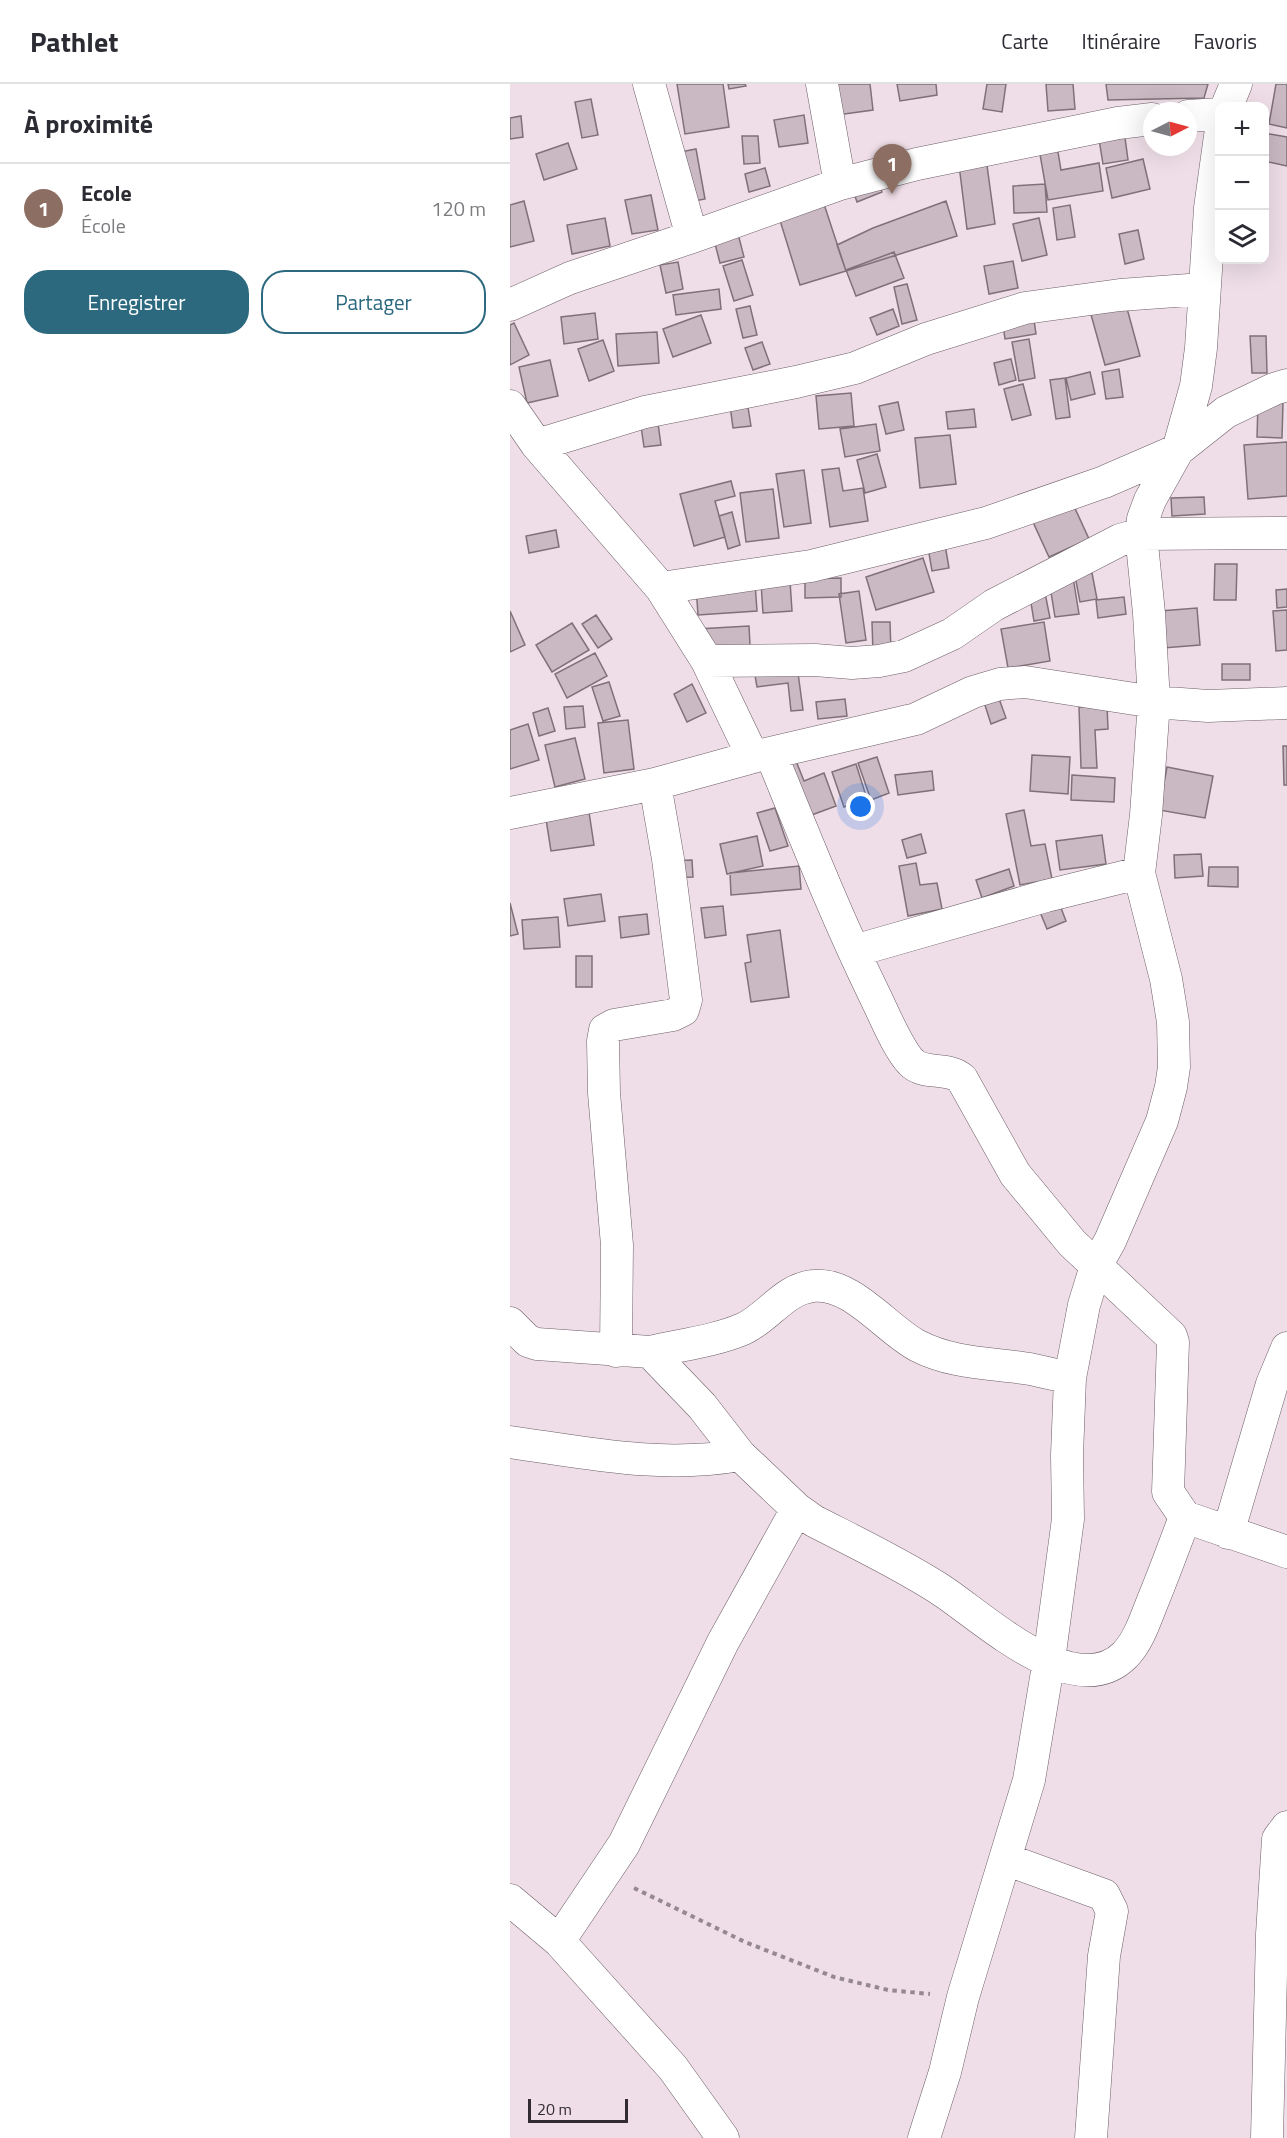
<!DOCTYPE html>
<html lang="fr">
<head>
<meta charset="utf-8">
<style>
	body { margin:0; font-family:"Titillium Web",sans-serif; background:#f7f7f7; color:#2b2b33 }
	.controls { position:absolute; right:18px; top:18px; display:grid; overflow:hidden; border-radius:12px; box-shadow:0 6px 24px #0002 }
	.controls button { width:54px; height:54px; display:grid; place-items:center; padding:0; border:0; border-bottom:2px solid #e1e1e2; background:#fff; color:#2b2b33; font:30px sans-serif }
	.compass { position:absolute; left:633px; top:18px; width:54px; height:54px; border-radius:50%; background:#fff; box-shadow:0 6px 24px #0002; rotate:84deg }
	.scale { position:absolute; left:18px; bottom:15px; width:100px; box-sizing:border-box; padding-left:6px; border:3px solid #322b2f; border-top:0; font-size:16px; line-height:21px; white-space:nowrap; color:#322b2f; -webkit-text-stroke:4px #efdee7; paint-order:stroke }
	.you { position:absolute; left:351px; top:723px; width:21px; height:21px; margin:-15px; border:4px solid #fff; border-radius:50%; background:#1a73e8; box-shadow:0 0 0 9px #1a73e833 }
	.badge { display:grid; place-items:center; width:39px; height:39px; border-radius:50%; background:#2c697f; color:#fff; font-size:20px; font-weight:700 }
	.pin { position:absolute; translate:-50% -50px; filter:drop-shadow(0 2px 3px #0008) }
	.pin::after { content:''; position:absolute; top:32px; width:21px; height:18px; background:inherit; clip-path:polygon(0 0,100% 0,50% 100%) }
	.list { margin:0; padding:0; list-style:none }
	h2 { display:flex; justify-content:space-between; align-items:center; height:78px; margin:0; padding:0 24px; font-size:26px }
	h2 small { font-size:20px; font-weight:400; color:#7c7c81 }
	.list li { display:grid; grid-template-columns:39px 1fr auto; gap:18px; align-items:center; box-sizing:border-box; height:90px; padding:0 24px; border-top:2px solid #e1e1e2 }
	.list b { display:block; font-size:22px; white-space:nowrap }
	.list p { margin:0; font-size:20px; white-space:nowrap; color:#7c7c81 }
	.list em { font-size:20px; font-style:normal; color:#7c7c81 }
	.actions { display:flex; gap:12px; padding:18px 24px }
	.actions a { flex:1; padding:14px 0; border:2px solid #2c697f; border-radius:24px; text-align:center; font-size:21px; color:#2c697f }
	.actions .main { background:#2c697f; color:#fff }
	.icon { flex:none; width:33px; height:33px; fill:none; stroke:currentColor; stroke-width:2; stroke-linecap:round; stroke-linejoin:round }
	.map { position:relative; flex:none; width:777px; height:2054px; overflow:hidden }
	header { display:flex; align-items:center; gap:36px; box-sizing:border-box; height:84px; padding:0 30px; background:#fff; border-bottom:2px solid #e1e1e2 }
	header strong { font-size:28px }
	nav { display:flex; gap:33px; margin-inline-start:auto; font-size:21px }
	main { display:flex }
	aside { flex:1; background:#fff }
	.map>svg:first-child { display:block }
	.building { fill:#cab9c2; stroke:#807078; stroke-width:1.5 }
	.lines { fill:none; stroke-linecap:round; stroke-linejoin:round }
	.street-casing { stroke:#6d5e66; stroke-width:33 }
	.path { stroke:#95898f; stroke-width:4; stroke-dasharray:4.5 4.5; stroke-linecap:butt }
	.street { stroke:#fff; stroke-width:32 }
</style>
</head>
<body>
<header>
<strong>Pathlet</strong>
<nav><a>Carte</a><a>Itinéraire</a><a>Favoris</a></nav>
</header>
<main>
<aside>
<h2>À proximité<small></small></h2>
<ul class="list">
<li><span class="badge" style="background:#8d6e63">1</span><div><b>Ecole</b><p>École</p></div><em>120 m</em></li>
</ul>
<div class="actions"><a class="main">Enregistrer</a><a>Partager</a></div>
</aside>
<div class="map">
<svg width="777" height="2054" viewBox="0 0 777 2054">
	<rect width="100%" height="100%" fill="#efdee7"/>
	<!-- building -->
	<path class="building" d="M167,0H213L219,43L175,50Z
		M218,0H235L236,2L219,5Z
		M316,0H360L363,26L320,32Z
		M387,0H426L427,11L390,17Z
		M477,0H496L492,28L473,25Z
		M536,0H563L565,25L538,27Z
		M596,0H698L694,14L598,16Z
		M766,0H777V44L759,40Z
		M81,15L88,51L72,54L65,18Z
		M294,31L298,59L269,63L264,36Z
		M11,32L13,53L0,55V34Z
		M613,39L618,76L593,80L587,43Z
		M754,49L777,53V82L754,77Z
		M232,52H248L250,79L234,80Z
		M546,56L551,86L589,79L593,107L538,116L528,59Z
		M58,59L67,85L34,96L26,70Z
		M186,65L195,115L174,119L165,69Z
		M475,67L485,140L457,145L448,73Z
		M633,75L640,105L602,114L596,84Z
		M255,84L260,102L239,108L235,90Z
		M366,90L372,108L347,118L340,98Z
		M535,100L537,128L504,129L503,102Z
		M141,111L148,146L122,150L115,116Z
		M311,111L336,187L290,201L268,130Z
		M14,117L24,157L0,163V121Z
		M436,117L447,152L336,187L327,161L363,144Z
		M560,121L565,153L547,156L543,124Z
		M95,134L100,162L62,170L57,141Z
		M529,134L537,171L512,177L503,140Z
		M227,146L234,173L210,179L203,152Z
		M628,146L634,175L615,180L609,150Z
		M384,168L394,194L346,212L336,186Z
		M232,176L243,211L224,217L213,182Z
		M503,177L508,204L479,210L474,182Z
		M168,178L173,205L156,209L150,181Z
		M397,200L407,236L392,240L384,203Z
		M209,205L211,225L166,231L163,211Z
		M615,217L630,272L595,281L580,227Z
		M240,222L247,251L233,254L226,225Z
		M522,222L526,250L495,255L491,227Z
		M383,225L389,242L367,251L360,234Z
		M85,229L88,255L54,260L51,233Z
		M191,231L201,259L163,273L153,245Z
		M4,239L19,271L0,281V241Z
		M147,248L149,279L108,282L106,250Z
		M740,252H756L757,289H742Z
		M519,255L525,294L509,297L502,258Z
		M93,256L104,287L79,297L68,265Z
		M252,258L260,280L243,286L235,264Z
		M501,275L506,296L489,301L484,279Z
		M40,276L48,312L17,319L9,283Z
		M609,285L613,313L596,315L592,288Z
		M580,288L585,310L561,316L556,294Z
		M555,294L560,333L546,335L540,296Z
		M513,300L521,331L502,336L494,305Z
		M341,309L344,342L309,345L306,312Z
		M236,311L241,342L223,344L219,314Z
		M388,318L394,346L376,350L369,322Z
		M748,319H773L772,354L747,353Z
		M464,325L466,343L438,345L436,328Z
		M147,332L151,361L134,363L130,335Z
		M366,340L370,367L335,373L330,345Z
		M440,351L446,400L410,404L405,354Z
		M777,358V412L738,415L734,361Z
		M367,370L376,403L355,409L347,376Z
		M329,384L333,407L353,404L358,437L320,443L312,386Z
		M294,386L301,439L274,443L266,390Z
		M221,397L225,412L205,417L215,453L184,462L170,410Z
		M263,405L269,454L236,458L230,409Z
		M694,413L695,430L662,432L661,414Z
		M563,420L579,455L539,473L523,438Z
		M222,428L230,461L218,465L209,432Z
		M46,446L49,463L19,469L16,452Z
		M434,455L439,484L422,487L417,458Z
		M413,474L424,508L366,526L356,493Z
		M705,480H727L726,516H704Z
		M582,489L587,515L570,518L565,492Z
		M563,493L569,530L545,533L539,496Z
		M331,494V513L295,514V495Z
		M280,497L282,527L253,529L251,499Z
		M245,499L247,527L188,531L186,502Z
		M534,504L540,534L524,537L519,507Z
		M777,505V523L767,524L766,506Z
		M349,507L356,556L336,559L329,510Z
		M614,513L616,530L588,534L586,516Z
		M687,524L690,561L653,564L650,527Z
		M777,526V566L766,567L763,527Z
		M0,527L15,561L0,568Z
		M86,531L102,555L88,564L72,540Z
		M362,538H380L381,569H363Z
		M534,538L540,577L498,584L491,545Z
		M62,539L79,566L42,588L26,561Z
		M239,542L240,561L188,564L187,545Z
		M85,569L97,592L57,614L45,590Z
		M286,574L293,626L281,627L278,599L247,603L243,580Z
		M712,580H740V596H712Z
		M99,598L110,632L93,637L82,603Z
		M182,600L196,629L177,638L164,610Z
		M487,609L496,634L481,640L473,615Z
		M335,615L337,632L308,635L306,618Z
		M597,621L598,645L585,646L587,684H571L569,623Z
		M73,622L75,643L56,645L54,623Z
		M38,624L45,647L29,652L23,629Z
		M118,636L124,685L94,689L88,639Z
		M18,640L29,676L0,685V646Z
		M65,654L75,695L45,703L35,661Z
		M773,662H777V701H774Z
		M522,671L560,673L558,710L520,707Z
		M367,673L379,709L361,716L348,679Z
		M286,677L294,697L314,689L326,722L288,736L269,683Z
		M346,680L357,715L334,723L322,688Z
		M657,683L703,692L695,734L649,726Z
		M422,687L424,706L388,711L385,691Z
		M562,691L605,694L604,718L561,716Z
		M265,724L278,762L260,767L247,729Z
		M514,726L521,762L535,760L542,795L510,801L496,730Z
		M79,728L84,761L41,767L36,735Z
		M411,750L416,769L397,774L392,756Z
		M592,751L596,780L550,786L546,757Z
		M247,752L253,782L217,790L210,760Z
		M691,770L693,792L665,794L664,771Z
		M182,776L183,793L156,794V777Z
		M406,779L410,801L427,799L432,825L398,832L389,782Z
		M289,782L291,805L221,811L220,789Z
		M699,783H728V803L698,802Z
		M499,785L504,802L472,814L466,796Z
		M545,808L556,837L537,845L525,816Z
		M91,810L95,837L58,842L54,815Z
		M0,819L8,850L0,852Z
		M213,822L216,851L195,854L191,824Z
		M137,830L139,850L111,854L109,833Z
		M48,833L50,863L14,865L12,836Z
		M270,846L279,913L241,918L235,879L241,878L237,851Z
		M66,872H82V903H66Z"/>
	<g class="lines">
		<defs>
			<path id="street" d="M139,0L182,153
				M312,0L330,100
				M717,22L726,0
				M678,32L710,30
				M0,221L60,194L182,153L330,100L407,80L608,39L642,35
				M0,322L27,361L151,504L197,577L243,673
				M27,361L135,328L286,298L345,284L416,255L515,224L610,211L693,205
				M151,504L301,482L476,439L594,398L668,366L716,328L764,305L777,301
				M197,577L305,576L342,579L369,577L394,572L442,550L484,521L610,456L631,450L777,449
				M0,729L145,700L243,673L406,635L463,608L490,600L515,598L644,618L698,622L777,619
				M344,867L536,812L629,789
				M0,1239L18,1257L27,1260L140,1268L192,1322L230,1371L287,1425L304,1437C345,1458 389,1479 428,1504C471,1531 564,1622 615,1571C630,1555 636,1533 644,1514C655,1487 665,1460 675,1433L658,1408L663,1258L661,1252L562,1159L505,1090L452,995C438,982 414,992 401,978C388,965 373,928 364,910C326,832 294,751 261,670
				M106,1267L107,1161L94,1009L93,957L95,946L104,941L163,931L173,926L176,916L158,775L145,700
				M140,1268C170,1261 205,1257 233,1245C258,1234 274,1205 303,1202C341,1197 377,1246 408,1262C443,1280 482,1279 520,1285C533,1288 547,1291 560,1294
				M0,1358C78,1369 151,1385 230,1371
				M675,1433L777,1468
				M718,1449L762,1300L777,1264
				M495,1775L594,1811L602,1827L594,1872L581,2054
				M0,1816L49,1857L163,1984L213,2054
				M49,1857L114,1760L213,1558L287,1425
				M414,2054L435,1988L453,1913L519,1696L539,1576L558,1435L557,1371L560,1294L574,1221L586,1182L600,1157L652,1037L661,1003L664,983L663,938L656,895L629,789L636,731L644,618L639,529L631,450L633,435L640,416L668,366L686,302L691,264L700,124L710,52
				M757,2054L762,1850L768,1755L777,1743"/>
		</defs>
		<!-- street casing -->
		<use href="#street" class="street-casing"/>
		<!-- path -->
		<path class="path" d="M124,1804L235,1858L324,1893L378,1906L420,1910"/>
		<!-- street -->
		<use href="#street" class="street"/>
	</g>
</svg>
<div class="controls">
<button>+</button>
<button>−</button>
<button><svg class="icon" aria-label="layers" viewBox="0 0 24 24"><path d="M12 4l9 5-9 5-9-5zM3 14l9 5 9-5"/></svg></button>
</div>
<svg class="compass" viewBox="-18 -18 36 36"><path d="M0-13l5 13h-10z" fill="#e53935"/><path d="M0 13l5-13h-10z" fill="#7c7c81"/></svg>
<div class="scale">20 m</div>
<div class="you"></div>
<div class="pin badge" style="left:382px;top:110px;background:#8d6e63">1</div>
</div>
</main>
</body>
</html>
